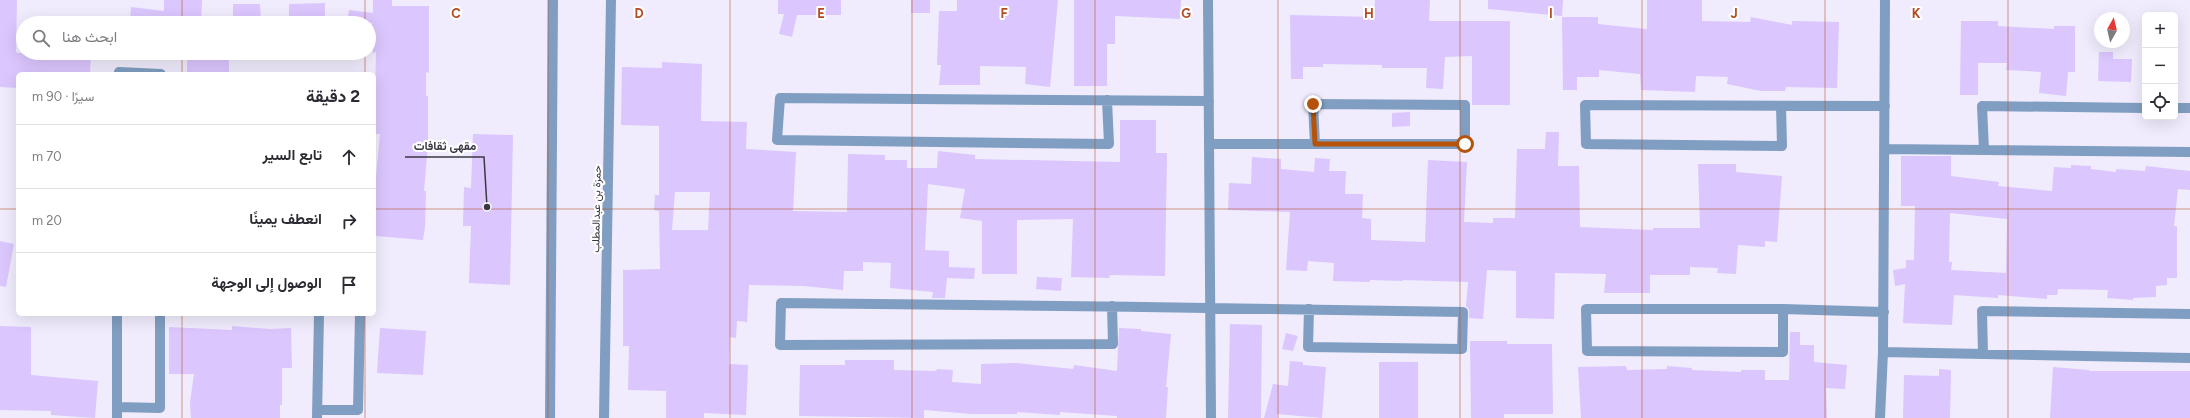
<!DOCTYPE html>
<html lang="ar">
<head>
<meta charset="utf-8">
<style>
	body { margin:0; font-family:Figtree,Vazirmatn,sans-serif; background:#f2f2f3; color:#2b2b33; direction:rtl }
	.controls { position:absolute; right:12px; top:12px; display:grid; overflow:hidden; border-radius:6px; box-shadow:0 4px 16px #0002 }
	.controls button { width:36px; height:36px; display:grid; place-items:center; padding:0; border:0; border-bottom:1px solid #e1e1e2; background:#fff; color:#2b2b33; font:20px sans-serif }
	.compass { position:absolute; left:2094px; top:12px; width:36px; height:36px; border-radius:50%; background:#fff; box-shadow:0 4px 16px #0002; rotate:8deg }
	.stop { position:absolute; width:12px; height:12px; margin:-9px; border:3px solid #b45309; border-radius:50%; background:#fff }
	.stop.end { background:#b45309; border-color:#fff; box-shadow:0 1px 4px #0008 }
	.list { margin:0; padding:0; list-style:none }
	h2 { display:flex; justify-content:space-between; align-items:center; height:52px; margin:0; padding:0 16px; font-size:17px }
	h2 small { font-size:13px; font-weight:400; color:#7c7c81 }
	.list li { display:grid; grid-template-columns:26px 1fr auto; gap:12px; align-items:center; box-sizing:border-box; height:64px; padding:0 16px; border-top:1px solid #e1e1e2 }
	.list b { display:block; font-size:15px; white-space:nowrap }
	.list em { font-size:13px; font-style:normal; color:#7c7c81 }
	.icon { flex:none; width:22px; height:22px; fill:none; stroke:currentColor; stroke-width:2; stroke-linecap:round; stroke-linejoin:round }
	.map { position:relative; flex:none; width:2190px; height:418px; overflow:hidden; direction:ltr }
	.search { position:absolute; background:#fff; box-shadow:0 4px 16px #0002; left:16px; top:16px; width:360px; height:44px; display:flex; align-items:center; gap:10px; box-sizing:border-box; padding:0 14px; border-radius:22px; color:#7c7c81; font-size:15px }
	.panel { position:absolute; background:#fff; box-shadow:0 4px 16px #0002; left:16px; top:72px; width:360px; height:244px; border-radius:6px; direction:rtl }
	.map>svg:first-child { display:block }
	.building { fill:#dbc6fd; fill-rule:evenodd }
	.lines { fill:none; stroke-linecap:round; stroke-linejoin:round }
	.minor { stroke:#809ec1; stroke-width:10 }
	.route { stroke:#b45309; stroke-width:5 }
	.grid { fill:none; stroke:#b24c23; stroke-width:1; stroke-opacity:0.55 }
	.labels { text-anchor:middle; stroke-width:4; stroke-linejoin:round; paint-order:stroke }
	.street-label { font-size:11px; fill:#3a3842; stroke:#fff }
	.grid-label { font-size:13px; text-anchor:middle; font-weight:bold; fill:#b24c23; stroke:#fff; stroke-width:4; stroke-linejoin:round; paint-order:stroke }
	.leader { fill:none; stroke:#3a3842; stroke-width:1.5 }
	.callout-dot { fill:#3a3842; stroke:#fff; stroke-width:1.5 }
	.callout-label { font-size:12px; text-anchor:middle; font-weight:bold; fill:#3a3842; stroke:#fff; stroke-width:4; stroke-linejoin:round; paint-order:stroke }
</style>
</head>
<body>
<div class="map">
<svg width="2190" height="418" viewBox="0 0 2190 418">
	<rect width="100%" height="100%" fill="#f0ecfd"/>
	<!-- building -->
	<path class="building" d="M0,0H17L16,52L18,53H91L90,74H18V88L0,87Z
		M164,0H202L201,23H130L131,7L164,11Z
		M373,0H392V6H429V73L426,72V96H428V145L424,191H426L425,227L423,240L376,236V177L380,134H374L376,52L373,53L372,23H347L349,10L373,13Z
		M778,0H841V15H797L792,37L779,34L784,14H778Z
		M911,0H930V13H911Z
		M957,0H1058L1050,87L1025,84L1026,67L980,66V85H939L941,65H937L939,11H957Z
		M1074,0H1181L1180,19L1115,16V44H1107V86H1074Z
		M1375,0H1430L1429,21H1510V105H1472V56L1445,57L1443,89L1426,88L1427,68H1382V65L1323,64V67H1303V79H1291L1290,15L1374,17Z
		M1488,0H1563L1562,16L1488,9Z
		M1647,0H1702V21L1750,22L1751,17L1792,25V21L1839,22L1837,88L1786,87L1785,91H1761L1727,84L1728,77L1696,76L1695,92L1641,90L1640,74L1599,70V77H1577V90H1563L1562,17H1598V24L1647,29Z
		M325,3V23H289V4Z
		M233,4H260L261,23H233Z
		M1961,21H1998V26L2054,29V26H2075V72H2068L2066,96L2039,93L2041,72L2006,70L2007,63H1978V95H1960Z
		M2099,52H2113V59H2132L2131,82L2098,81Z
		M187,53H222V58H229V74H187Z
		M662,62L702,64L701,121L747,122L746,149L796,152L793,211L847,212L848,154L885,155V160H907V168H937L938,151L975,155V159L1120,162V120H1156V153H1167L1165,276L1110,275L1109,278L1071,277L1073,219L1017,220V274H982V221L960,218L965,189L928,184L925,250L949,251V267L975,268L974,279L947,278L945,298H932L933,292L890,288L891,263L863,262V271H844L843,290L804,286L749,285L747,322L737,321L736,338L730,337L729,364L748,365L746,415L704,413V418H666V391L628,390L629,346H623V270L660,269L659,211L654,210L655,195H659V126L621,125L622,67L662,68ZM675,192H710L708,230H672Z
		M1410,112V126L1392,127V113Z
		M1546,132H1559L1558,166H1579L1580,227L1653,230V228H1700L1698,164H1736V172L1782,176L1777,242L1765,241V247L1738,245L1736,274L1717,273L1718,268L1690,267V275H1650V293H1604L1606,274L1555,273L1554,319L1516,318V271L1487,270L1483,319L1469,318V309L1466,306L1468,282L1403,280V281L1370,280V282L1333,281L1334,263L1308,261L1307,271L1286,270L1290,212L1228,210L1229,183L1251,184L1252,157L1281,159V169L1314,172L1315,158L1330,159L1329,171H1346L1345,194H1363L1362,218L1371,219V240L1425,242L1428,160L1467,162L1464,222L1493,223V218H1515L1517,149H1545Z
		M473,134L513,135L510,285L469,283L471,226H463L464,187L471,188Z
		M1901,156H1951V176L1999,182L1998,186L2052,191L2054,167L2071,168V165L2091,166V169L2116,172V169L2145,171L2146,166L2190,171V190L2178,189L2174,226H2177V278H2167V285L2156,286V297L2133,298V300L2107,298L2108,290L2058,289L2057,295H2047V299L1998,295V298L1954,295L1952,325L1903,323L1905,284L1895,286L1893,270L1906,268V260H1914L1915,206H1901ZM1950,213L2007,219L2006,273L1951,270L1952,262H1949Z
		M0,241L14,244L6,287L0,286Z
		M1037,277L1062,278L1061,291L1036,289Z
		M1230,324L1262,325L1261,418H1228Z
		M0,326L31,327V375L98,381L95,418L51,415V411L0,410Z
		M232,326L270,329L291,328L292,368H282V405H280V418H191L190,402L194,374H169V327L232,330Z
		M380,328L426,331L423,375L377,373Z
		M1119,328L1141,329V331L1171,334L1166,387H1168L1166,418H1117V416L1060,412V415L1017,412V414H971L924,410V418L799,416L800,365H845V360H894V370L936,371L937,369L953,370L952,382L981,384V364L1016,363L1073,369L1074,365L1117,371Z
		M1790,332H1800V345H1814V362L1847,365L1845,389L1826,388L1827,418H1581L1578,367L1626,366L1627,370L1667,369V366L1692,368V370L1741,372V370H1765V380H1789Z
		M1286,333L1298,336L1293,351L1282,349Z
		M1470,341H1507V344H1552L1553,414H1504V418H1471Z
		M1290,361L1303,362V365L1326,367L1322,418L1277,414V418H1264L1273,384L1288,386Z
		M1379,362H1418V418H1379Z
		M2053,367L2089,370V371H2190V418H2050Z
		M1939,369L1951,370L1950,418H1903L1904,375L1939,376Z"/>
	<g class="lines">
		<!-- minor -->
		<path class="minor" d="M1208,0L1211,418
			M119,74V72L161,74
			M1107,100L1109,144L777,140L780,98L1209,101
			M1781,106L1782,146L1586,144L1585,105L1885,106
			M2175,108H2190
			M1209,144H1465V105L1313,104L1315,144
			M1885,149L2190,152
			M1984,150L1982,106L2145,108
			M1112,306L1113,344L780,345L781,303C1008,305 1236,308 1463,312L1462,349L1308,347L1309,309
			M1783,309V352L1587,351L1586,309H1783L1884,312
			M1883,352L2190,358
			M1983,354L1982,311L2190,314
			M117,407L160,408V314
			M317,410H358L360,314
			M117,418V314
			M317,418L319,314
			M550,418L553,0
			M604,418L611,0
			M1880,418L1883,352L1885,0"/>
	</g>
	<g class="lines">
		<!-- route -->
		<path class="route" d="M1313,104L1315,144H1465"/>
	</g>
	<!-- grid -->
	<path class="grid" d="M182,0V23M365,0V23M548,0V418M730,0V418M912,0V418M1095,0V418M1278,0V418M1460,0V418M1642,0V418M1825,0V418M2008,0V418M182,53V74M365,53V74M0,209H18M374,209H2190M182,314V418M365,314V418"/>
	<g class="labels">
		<!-- street labels -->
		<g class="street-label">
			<text transform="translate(596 209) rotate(-89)" y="4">حمزة بن عبدالمطلب</text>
		</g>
	</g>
	<g class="grid-label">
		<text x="456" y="18">C</text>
		<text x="639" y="18">D</text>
		<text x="821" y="18">E</text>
		<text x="1004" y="18">F</text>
		<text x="1186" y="18">G</text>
		<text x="1369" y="18">H</text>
		<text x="1551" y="18">I</text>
		<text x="1734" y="18">J</text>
		<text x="1916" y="18">K</text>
	</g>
	<!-- callouts -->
	<path class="leader" d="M487 207L484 157H405"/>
	<circle class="callout-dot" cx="487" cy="207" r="4"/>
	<g class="callout-label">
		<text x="445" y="150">مقهى ثقافات</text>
	</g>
</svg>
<div class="controls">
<button>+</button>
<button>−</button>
<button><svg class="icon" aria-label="locate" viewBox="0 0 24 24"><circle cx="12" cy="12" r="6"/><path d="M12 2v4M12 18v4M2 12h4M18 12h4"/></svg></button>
</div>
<svg class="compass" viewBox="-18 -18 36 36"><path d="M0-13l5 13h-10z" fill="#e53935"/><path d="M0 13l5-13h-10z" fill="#7c7c81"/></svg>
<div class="stop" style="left:1465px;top:144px"></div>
<div class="stop end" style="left:1313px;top:104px"></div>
<div class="search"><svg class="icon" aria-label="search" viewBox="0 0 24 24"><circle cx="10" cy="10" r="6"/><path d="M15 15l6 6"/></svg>ابحث هنا</div>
<section class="panel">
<h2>2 دقيقة<small>سيرًا · 90 m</small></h2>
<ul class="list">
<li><svg class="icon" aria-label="ahead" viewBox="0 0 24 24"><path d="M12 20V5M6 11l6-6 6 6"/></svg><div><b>تابع السير</b></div><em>70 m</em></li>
<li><svg class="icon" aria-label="right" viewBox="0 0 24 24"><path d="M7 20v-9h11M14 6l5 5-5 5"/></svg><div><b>انعطف يمينًا</b></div><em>20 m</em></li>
<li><svg class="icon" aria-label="arrive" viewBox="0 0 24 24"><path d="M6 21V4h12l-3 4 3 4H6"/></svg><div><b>الوصول إلى الوجهة</b></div></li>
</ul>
</section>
</div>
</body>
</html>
